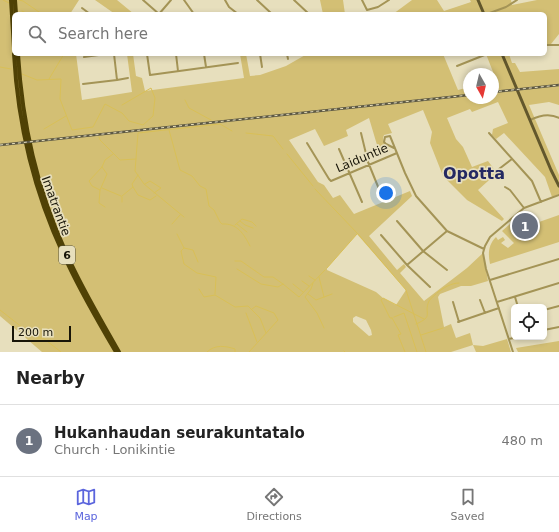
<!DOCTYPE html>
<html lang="en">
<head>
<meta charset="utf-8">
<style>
	body { margin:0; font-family:"DejaVu Sans",sans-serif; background:#f6f6f6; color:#222 }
	.controls { position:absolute; right:12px; bottom:12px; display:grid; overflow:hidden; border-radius:6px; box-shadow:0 2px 6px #0003 }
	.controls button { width:36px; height:36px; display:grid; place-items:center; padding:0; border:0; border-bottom:1px solid #e0e0e0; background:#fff; color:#222; font:20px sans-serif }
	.compass { position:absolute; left:463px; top:68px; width:36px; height:36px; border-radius:50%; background:#fff; box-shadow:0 2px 6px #0003; rotate:172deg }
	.scale { position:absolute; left:12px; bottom:10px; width:59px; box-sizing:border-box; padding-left:4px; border:2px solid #181508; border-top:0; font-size:11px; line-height:14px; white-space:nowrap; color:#181508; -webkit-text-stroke:3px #e7dfbd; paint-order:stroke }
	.you { position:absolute; left:386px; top:193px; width:14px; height:14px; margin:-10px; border:3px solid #fff; border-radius:50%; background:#1a73e8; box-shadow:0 0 0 6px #1a73e833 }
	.badge { display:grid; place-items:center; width:26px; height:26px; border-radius:50%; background:#5b65dd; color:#fff; font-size:13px; font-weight:700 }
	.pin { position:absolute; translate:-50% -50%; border:2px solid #fff; box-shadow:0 1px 4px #0006 }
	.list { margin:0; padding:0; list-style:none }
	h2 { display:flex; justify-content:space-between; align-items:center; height:52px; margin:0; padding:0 16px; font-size:17px }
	h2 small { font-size:13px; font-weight:400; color:#767676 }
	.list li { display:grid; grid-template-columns:26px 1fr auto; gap:12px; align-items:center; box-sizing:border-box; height:72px; padding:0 16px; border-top:1px solid #e0e0e0 }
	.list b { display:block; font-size:15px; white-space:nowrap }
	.list p { margin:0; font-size:13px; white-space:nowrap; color:#767676 }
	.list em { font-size:13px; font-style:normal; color:#767676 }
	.icon { flex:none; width:22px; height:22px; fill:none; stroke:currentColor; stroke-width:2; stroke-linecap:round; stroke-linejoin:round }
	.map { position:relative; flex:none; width:559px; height:352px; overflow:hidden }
	.search { position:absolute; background:#fff; box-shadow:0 2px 6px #0003; left:12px; right:12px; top:12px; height:44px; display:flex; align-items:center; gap:10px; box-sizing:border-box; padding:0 14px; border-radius:6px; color:#767676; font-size:15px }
	.sheet { height:124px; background:#fff }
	nav { display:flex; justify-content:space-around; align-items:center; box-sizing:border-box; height:56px; border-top:1px solid #e0e0e0; background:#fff; font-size:11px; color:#767676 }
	nav a { display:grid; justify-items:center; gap:2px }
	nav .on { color:#5b65dd }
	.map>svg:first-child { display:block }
	.green { fill:#d3bf74; fill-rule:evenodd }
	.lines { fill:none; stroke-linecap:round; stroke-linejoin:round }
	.stream { stroke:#d9bf57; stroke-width:1 }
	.minor { stroke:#a49456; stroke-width:2 }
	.major { stroke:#62572c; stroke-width:3 }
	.highway { stroke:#4f4105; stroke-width:4 }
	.rail-casing { stroke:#5c5844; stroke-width:2.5 }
	.rail { stroke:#e7dfbd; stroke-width:1; stroke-dasharray:3; stroke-linecap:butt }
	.labels { text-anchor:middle; stroke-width:3.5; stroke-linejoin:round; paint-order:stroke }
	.shield { fill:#e7dfbd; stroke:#56523e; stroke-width:1 }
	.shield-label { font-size:11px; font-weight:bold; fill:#181508 }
	.street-label { font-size:12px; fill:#181508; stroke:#e7dfbd }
	.district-label { font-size:16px; font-weight:bold; fill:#242962; stroke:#e7dfbd }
</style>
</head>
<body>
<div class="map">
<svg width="559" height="352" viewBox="0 0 559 352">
	<rect width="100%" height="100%" fill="#e7dfbd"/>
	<!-- green -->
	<path class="green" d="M0,0H79L70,14H14V54H76L82,100L132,92L127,54H133L136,76L142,78L145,91L244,78L240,54H246L250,76L260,75L286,66L307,54H443L458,90L469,87V98H493V78L495,77L486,54H509L512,63H515L520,72L559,69V105L549,102L529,105L559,175V194L552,197L545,177L504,133L496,139L492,135L493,129L508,123L498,102L472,112L470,109L447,118L456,139L463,147L472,167L488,161L497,173L478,190L504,219L502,221L467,200L443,176L430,143L432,132L423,110L388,124L392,133L384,135L383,138L385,146L389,149L390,151L380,155L369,118L346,130L348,136L324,146L315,129L289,140L318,182L324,185L333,198L340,195L354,214L410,191L412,196L369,236L397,270L404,264L406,267L400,273L424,301L467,268L483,253L488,281L471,286H461L440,294L438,297L444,327L451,324L456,338L470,333L473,345L483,346L507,339L511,352H476L473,345L451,352H42L0,316ZM357,234L406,290L396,305L383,298L376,292L327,270V268ZM356,316L366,320L371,330L372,335L369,336L353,322V318Z
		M95,0H117L134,14H115Z
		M320,0H343L345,14H323Z
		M412,0H437L444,11L471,2L470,0H511L512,5L537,0H559V34L551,44H545V14H393Z
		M559,215V242L490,264C488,254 488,245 496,237L498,240L503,237L505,240L501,243L508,248L514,243L502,231L510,224L521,236L539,222Z
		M559,341V352H518L516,348Z"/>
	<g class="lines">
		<!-- stream -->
		<path class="stream" d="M3,0L9,3
			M19,0L23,1L42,14
			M22,11L28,14
			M0,67L11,69
			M22,74L37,80L61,79L60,99L72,130L93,127L105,104L122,113L129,121L143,125L153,116L155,98L151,88L122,105
			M49,79L64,54
			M185,100L189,108L211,120
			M44,129L66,116
			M169,130L180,170L192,176L200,186L206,189L209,206L214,210L220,222L222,224C237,223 244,234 250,246
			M246,133L273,136L283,149
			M99,137L100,140L120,160L136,159
			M287,154L313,186
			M102,167L107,174L100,190L99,203L105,207
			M145,184L150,181L161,188L154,193
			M133,187L138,195L150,200L156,196
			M102,188L121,196
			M315,189L358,234L406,290L426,352
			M100,190L92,186L89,181L102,167L105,160L113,154
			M122,196L133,187L132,184L138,175
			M122,197V202
			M184,217L144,184L135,171L138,133L220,124L232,131
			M240,221L245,225L253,228
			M172,224L180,215
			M237,224L247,232
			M235,225L242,219L252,222L256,226
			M177,234L184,248L181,251L184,264L197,273L216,277L215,294
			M184,248L193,250L198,262
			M235,261H241L264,277H273L283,284L299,297L325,270
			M327,268L357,234
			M237,269L261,284L278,287L283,284
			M309,276L315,280
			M319,277L324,297
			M302,281L309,286
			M313,283L311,289L305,297L317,313L324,328
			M293,284L303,292
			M199,289L204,297L215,295L235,307L248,306L260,318L266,333
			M437,293C443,288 451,283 459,283
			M308,294L316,300L332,294
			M0,310L32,335L37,338H43L61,352
			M246,313L257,342
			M394,317L404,313L417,352
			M392,318H390L381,300L383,298L424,319
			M392,318L401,334L398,335L405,352
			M416,324C435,316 423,314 429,301C430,299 434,296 436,294
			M421,335L443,328
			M344,351L345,352
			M207,352C215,344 226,346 235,349V352
			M249,352L278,320L274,313L256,306L252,309"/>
		<!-- minor -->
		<path class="minor" d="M143,0L159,14
			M184,0L194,14
			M225,0L229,7L238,14
			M257,0L272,14
			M294,0L309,14
			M362,0L367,10L378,7L389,0
			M82,8L90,14
			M159,14L171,0
			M487,14L506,7L517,0
			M545,45H559
			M147,54L150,75L238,63
			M176,54L178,71
			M204,54L206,67
			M260,54L262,67
			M287,54L288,59
			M84,57L106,54
			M457,66L487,54
			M117,80L128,78
			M83,84L117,80L114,54
			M530,120C540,115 550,113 559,118
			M361,133L368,162L381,194
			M489,133L532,181L541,202
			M307,143L329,179L331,181L397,153
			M394,148L386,144L384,142L385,137L390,136L405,173L416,196L447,231L484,249
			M339,149L362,202
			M499,169L512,159
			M505,187L510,190L524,208
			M397,221L423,251L447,270
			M381,235L407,265L430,287
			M407,265L447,231
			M490,280L559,259
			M515,297L518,307
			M480,300L485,313
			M453,302L459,322
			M497,302L559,283
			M544,310L559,306
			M458,322L499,308
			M544,330L559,327
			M509,339L518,337
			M513,352L486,269L483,253L485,246L490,237L524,208L559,195"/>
		<!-- major -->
		<path class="major" d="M478,0L484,14
			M502,54L551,170L559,186"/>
		<!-- highway -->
		<path class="highway" d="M11,0L14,48
			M15,0L16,14
			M14,54C18,127 36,199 68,264C82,294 99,323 116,352
			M18,54C22,121 36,186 64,248C79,284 100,318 119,352"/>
		<defs>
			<path id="rail" d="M493,92L559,85
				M0,145L469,95"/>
		</defs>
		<!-- rail casing -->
		<use href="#rail" class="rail-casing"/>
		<!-- rail -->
		<use href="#rail" class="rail"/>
	</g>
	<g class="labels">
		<!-- shield labels -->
		<rect class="shield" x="59" y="246" width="16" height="18" rx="3"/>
		<g class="shield-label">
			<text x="67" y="259">6</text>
		</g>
		<!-- street labels -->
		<g class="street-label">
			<text transform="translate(362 158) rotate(-23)" y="4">Laiduntie</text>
			<text transform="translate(56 206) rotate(70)" y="4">Imatrantie</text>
		</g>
		<!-- district labels -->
		<g class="district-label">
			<text x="474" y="179">Opotta</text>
		</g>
	</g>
</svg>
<div class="controls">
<button><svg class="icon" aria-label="locate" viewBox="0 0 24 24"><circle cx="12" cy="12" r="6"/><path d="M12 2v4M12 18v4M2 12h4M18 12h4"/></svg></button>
</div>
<svg class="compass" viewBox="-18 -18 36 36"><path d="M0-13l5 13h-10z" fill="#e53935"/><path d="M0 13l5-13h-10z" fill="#767676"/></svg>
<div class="scale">200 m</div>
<div class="you"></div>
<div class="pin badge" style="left:525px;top:226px;background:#6b7280">1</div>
<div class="search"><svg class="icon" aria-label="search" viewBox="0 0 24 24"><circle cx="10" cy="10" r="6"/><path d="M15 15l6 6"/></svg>Search here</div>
</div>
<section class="sheet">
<h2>Nearby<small></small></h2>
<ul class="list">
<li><span class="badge" style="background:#6b7280">1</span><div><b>Hukanhaudan seurakuntatalo</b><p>Church · Lonikintie</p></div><em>480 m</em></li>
</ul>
</section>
<nav>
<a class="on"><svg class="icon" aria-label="map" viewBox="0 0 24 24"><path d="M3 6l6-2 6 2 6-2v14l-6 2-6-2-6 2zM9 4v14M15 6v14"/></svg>Map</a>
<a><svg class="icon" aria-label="directions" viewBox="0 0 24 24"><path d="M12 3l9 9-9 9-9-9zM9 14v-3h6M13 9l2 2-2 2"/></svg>Directions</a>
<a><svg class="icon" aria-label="saved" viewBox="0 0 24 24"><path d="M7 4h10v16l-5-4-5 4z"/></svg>Saved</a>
</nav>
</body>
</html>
